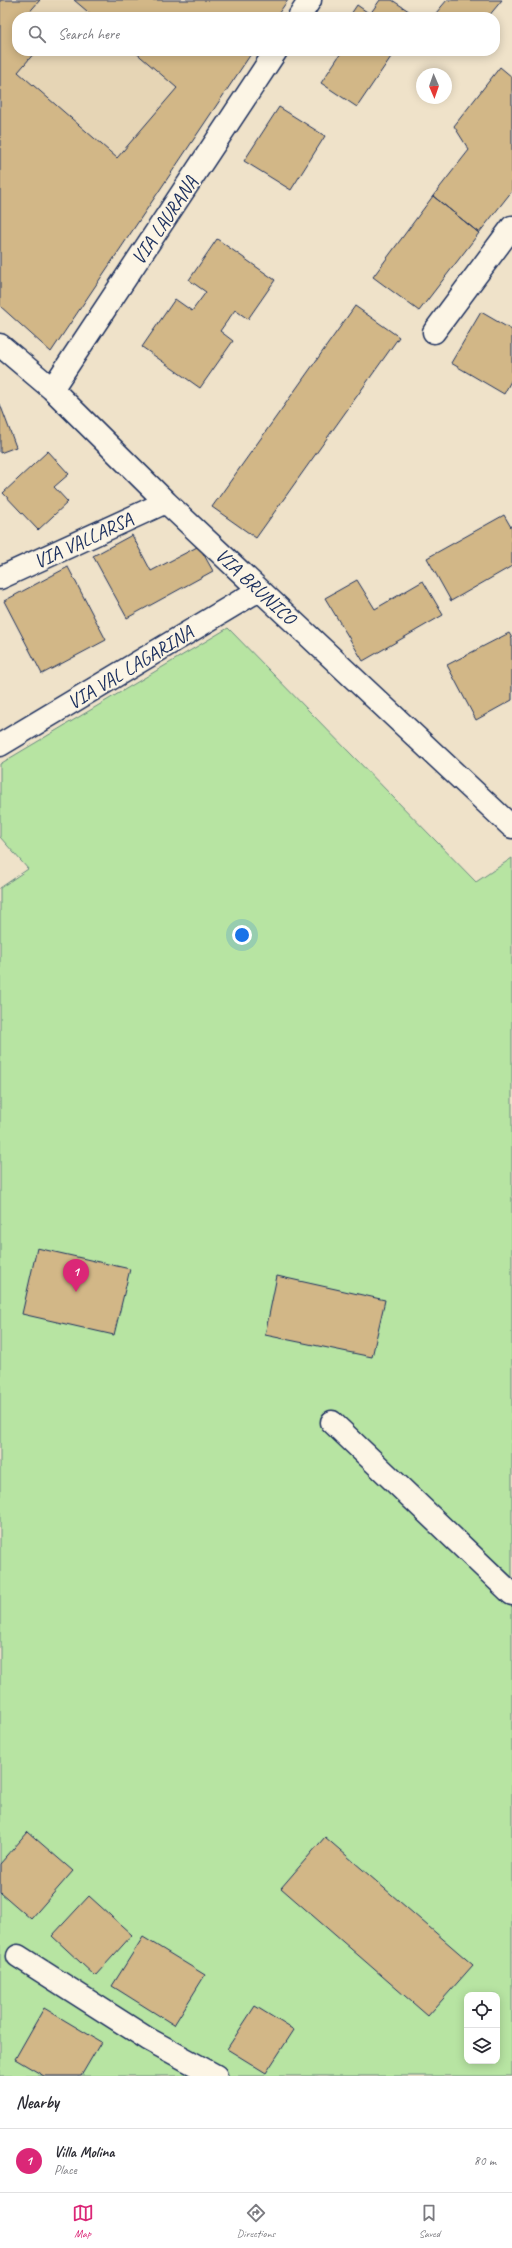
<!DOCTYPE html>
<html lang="en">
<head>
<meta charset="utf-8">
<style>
	body { margin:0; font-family:Caveat,sans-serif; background:#f2f2f3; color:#2b2b33 }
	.controls { position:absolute; right:12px; bottom:12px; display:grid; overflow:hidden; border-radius:8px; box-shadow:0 2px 10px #0003 }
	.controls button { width:36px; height:36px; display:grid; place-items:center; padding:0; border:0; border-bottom:1px solid #e1e1e2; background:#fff; color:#2b2b33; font:20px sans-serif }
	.compass { position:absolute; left:416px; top:68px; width:36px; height:36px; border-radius:50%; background:#fff; box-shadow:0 2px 10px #0003; rotate:178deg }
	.you { position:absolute; left:242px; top:935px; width:14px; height:14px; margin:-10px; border:3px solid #fff; border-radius:50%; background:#1a73e8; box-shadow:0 0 0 6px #1a73e833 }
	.badge { display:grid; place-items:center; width:26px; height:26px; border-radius:50%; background:#db2777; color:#fff; font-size:13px; font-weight:700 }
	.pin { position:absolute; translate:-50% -33px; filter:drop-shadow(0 1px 2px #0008) }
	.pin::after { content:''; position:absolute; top:21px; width:14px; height:12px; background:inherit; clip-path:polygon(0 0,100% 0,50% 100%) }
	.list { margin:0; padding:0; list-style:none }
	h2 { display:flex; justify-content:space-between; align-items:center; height:52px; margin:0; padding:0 16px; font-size:17px }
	h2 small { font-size:13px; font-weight:400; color:#7c7c81 }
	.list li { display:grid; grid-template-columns:26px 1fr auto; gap:12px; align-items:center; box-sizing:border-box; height:64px; padding:0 16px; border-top:1px solid #e1e1e2 }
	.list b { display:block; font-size:15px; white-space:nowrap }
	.list p { margin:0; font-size:13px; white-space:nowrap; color:#7c7c81 }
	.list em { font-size:13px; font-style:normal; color:#7c7c81 }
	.icon { flex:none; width:22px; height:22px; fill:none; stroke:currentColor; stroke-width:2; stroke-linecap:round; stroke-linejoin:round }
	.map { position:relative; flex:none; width:512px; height:2076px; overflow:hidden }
	.search { position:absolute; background:#fff; box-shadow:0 2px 10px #0003; left:12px; right:12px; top:12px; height:44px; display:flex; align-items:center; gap:10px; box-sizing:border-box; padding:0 14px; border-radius:16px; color:#7c7c81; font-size:15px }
	.sheet { height:116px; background:#fff }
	nav { display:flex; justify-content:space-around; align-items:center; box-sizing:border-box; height:56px; border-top:1px solid #e1e1e2; background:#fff; font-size:11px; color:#7c7c81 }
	nav a { display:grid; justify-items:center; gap:2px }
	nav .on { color:#db2777 }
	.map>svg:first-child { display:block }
	.built { fill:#e6d5b5 }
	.green { fill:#b7e4a2; stroke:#698a80; fill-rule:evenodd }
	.building { fill:#d2b787; stroke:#1b2f5e }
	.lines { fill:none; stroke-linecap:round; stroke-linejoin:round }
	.minor-casing { stroke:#1b2f5e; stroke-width:25 }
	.minor { stroke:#fcf5e5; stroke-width:22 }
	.labels { text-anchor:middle; stroke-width:3.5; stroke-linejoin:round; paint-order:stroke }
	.street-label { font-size:20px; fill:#1b2f5e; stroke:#fcf5e5 }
</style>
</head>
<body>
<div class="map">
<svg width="512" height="2076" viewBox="0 0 512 2076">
	<rect width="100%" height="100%" fill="#efe2c9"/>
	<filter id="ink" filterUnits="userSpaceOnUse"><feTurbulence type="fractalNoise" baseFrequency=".025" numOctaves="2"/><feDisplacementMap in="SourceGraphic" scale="8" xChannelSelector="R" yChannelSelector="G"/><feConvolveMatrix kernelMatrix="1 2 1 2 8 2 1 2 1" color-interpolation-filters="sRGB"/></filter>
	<g filter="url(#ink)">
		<!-- built -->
		<path class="built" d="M0,0H288L276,17H17V51H253L51,352L0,306Z"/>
		<!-- green -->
		<path class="green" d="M228,628L476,882L512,858V2076H0V888L28,869L0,837V764ZM467,1995H497V2061H467Z"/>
		<!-- building -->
		<path class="building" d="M0,0H40L25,17H17V51H36L18,72L117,158L177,88L134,51H253L51,352L0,306Z
			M74,0H288L276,17H94Z
			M380,0H392L418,17H349L357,5L370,14Z
			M447,0H502L488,17H442L436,13Z
			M338,51H395L357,107L321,83L341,53Z
			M500,67L512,77V191L479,233L433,196L469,150L454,126Z
			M279,107L325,136L291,190L244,161Z
			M433,196L479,233L419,311L373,277Z
			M217,239L275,280L248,319L235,310L220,331L233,341L200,388L142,347L175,299L192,311L206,292L189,280Z
			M355,306L399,337L256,538L212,507Z
			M481,312L512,330V379L504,394L451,363Z
			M0,404L16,447L0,453Z
			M48,451L69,474L54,487L68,502L38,530L3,493Z
			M504,515L512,529V566L451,601L427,558Z
			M132,535L151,571L199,546L213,571L127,618L93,556Z
			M68,567L106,640L42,674L4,601Z
			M357,580L375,609L423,581L443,615L363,661L325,598Z
			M509,633L512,638V700L476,720L447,665Z
			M37,1248L130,1269L114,1335L22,1314Z
			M277,1276L385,1300L372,1357L265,1335Z
			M28,1832L73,1871L31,1919L0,1892V1864Z
			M325,1837L473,1965L428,2016L281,1888Z
			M89,1896L132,1935L95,1976L52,1936Z
			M143,1937L205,1975L174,2025L112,1986Z
			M255,2006L294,2030L266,2073L227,2049Z
			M44,2008L101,2042L81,2076H44L15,2059Z"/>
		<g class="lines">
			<defs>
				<path id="minor" d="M299,17L310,0
					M434,332L512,227
					M0,345L52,389L166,502L512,827
					M52,389L276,51
					M0,578L166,502
					M0,745L259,590
					M332,1422L512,1594
					M18,1956L148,2039L216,2076"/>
			</defs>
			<!-- minor casing -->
			<use href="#minor" class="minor-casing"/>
			<!-- minor -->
			<use href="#minor" class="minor"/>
		</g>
	</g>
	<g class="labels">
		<!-- street labels -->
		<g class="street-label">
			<text transform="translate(164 220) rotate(-56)" y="7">VIA LAURANA</text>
			<text transform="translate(83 540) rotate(-25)" y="7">VIA VALLARSA</text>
			<text transform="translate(256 586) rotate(43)" y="7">VIA BRUNICO</text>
			<text transform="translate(130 667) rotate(-31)" y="7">VIA VAL LAGARINA</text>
		</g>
	</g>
</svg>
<div class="controls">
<button><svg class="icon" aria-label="locate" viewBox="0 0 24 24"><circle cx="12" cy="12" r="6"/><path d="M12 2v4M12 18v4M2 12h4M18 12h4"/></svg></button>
<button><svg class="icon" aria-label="layers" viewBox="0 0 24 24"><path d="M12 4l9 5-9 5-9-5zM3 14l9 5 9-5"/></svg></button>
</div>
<svg class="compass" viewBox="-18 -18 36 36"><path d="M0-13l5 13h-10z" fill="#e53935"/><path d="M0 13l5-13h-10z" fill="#7c7c81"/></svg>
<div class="you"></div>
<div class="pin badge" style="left:76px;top:1292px">1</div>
<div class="search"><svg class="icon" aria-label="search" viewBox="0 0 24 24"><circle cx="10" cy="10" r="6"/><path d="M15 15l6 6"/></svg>Search here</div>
</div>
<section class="sheet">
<h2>Nearby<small></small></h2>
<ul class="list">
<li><span class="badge">1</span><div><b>Villa Molina</b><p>Place</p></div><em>80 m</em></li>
</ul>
</section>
<nav>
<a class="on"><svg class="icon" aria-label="map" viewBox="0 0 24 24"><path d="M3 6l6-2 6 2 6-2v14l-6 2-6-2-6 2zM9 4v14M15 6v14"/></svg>Map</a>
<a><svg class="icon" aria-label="directions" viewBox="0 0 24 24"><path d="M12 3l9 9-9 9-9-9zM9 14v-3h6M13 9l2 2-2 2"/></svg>Directions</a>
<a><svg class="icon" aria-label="saved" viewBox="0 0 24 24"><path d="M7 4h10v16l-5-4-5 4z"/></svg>Saved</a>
</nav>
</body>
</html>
